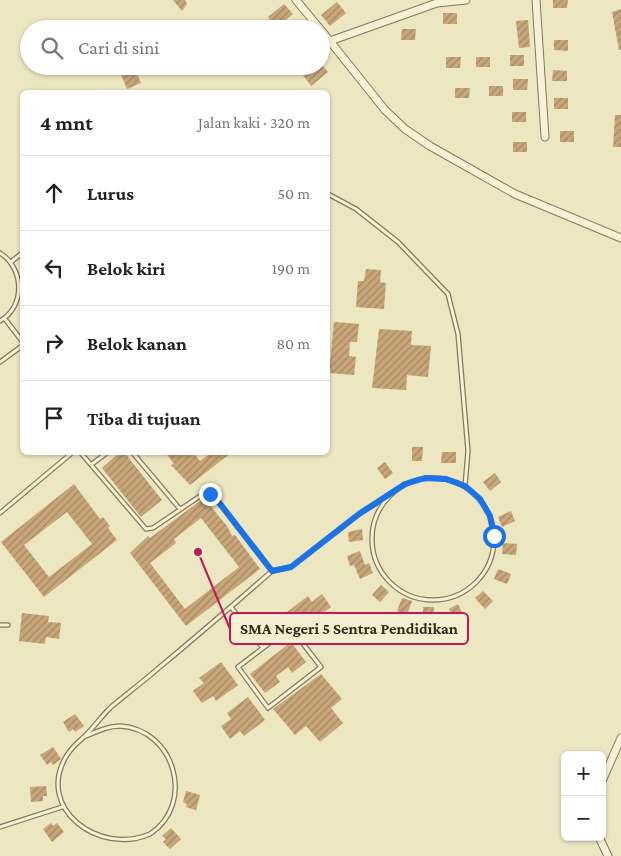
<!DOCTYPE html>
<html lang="id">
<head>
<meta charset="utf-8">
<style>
	body { margin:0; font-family:"Crimson Pro",serif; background:#f2f2f2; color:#222 }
	.controls { position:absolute; right:15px; bottom:15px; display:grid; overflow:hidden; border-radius:8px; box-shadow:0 1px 4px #0004 }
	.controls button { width:45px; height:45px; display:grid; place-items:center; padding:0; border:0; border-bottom:1px solid #e0e0e0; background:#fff; color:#222; font:25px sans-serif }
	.stop { position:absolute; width:15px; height:15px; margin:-11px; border:4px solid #1a73e8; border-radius:50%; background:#fff }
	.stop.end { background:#1a73e8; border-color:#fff; box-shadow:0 1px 5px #0008 }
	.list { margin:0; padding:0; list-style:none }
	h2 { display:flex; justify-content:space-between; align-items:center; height:65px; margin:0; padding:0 20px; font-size:21px }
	h2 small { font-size:16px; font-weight:400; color:#767676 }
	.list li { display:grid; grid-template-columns:32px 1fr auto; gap:15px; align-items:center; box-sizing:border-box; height:75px; padding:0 20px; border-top:1px solid #e0e0e0 }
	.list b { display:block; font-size:19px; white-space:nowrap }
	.list em { font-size:16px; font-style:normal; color:#767676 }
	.icon { flex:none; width:28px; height:28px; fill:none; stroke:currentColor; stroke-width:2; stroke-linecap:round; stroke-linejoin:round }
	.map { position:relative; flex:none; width:621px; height:856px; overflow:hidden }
	.search { position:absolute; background:#fff; box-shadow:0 1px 4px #0004; left:20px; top:20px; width:310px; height:55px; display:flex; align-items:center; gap:12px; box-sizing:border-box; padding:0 18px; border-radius:28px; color:#767676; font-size:19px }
	.panel { position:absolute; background:#fff; box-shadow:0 1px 4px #0004; left:20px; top:90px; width:310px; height:365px; border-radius:8px }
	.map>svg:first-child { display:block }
	.building { fill:url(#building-hatch); fill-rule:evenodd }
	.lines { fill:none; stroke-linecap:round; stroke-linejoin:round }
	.service-casing { stroke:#85775a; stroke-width:5.5 }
	.minor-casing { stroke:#85775a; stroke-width:9 }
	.service { stroke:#f7f2d4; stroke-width:3 }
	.minor { stroke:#f7f2d4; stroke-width:7 }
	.route { stroke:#1a73e8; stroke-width:6 }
	.leader { fill:none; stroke:#c2185b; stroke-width:2 }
	.callout-dot { fill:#c2185b; stroke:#f4efd1; stroke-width:2 }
	.callout { fill:#f4efd1; stroke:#c2185b; stroke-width:2 }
	.callout-label { font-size:16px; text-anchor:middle; font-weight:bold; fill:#352c1d }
</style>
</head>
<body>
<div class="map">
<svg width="621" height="856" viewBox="0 0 621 856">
	<defs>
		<pattern id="building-hatch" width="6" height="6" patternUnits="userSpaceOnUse" patternTransform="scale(1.25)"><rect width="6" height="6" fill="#c9a679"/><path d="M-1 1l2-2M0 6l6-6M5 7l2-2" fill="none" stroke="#a48763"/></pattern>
	</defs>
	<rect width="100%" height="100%" fill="#ece6c1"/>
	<!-- building -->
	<path class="building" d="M173,0H185L187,4L182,11Z
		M553,0H568L567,8H553Z
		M337,2L346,13L330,26L321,15Z
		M284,4L293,14L276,28L268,17Z
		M621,9V50H619L612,12Z
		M443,13H457V24H443Z
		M528,20L530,47L519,48L516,21Z
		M402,29H416L415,40H401Z
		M554,40H568V51L554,50Z
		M510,55H524V66H510Z
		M446,57H461L460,68H446Z
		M476,57H490V67H476Z
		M313,66H323L328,72L311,86L303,75Z
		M553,70L567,71V81H552Z
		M129,71L131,74L136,71L141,83L127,89L121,75Z
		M513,79H528L527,90H513Z
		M489,86H503V96H489Z
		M455,88H470L469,98H455Z
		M554,98H568V109H554Z
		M512,112H526V122H512Z
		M615,115H621V147H613Z
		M560,131H574V142H560Z
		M513,142H527V152H513Z
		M366,269L381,270L380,282L386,283L384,309L356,307L358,281H364Z
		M334,322L359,324L357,342H350L349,356L356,357L354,375L329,373Z
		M379,329L412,331L411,345L431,346L428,377L407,375L406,390L372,388Z
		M412,447H423L422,461H412Z
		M120,452H124L162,500L141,517L102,468Z
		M165,452H193L200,461L212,452H232L190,485L171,465L174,464Z
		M442,452H456V463H441Z
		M385,462L393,473L385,479L377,468Z
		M495,473L501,482L490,491L483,482Z
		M74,484L100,519L103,517L110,526L108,528L117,540L44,597L1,542ZM67,512L92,544L49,577L24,545Z
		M204,498L227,526L232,536L235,535L260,569L186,626L130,553L148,536L150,538ZM201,518L239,567L185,609L150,563L176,543L174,539Z
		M511,511L515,521L502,527L498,517Z
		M362,529L363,540L349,542L348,532Z
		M503,543L517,544L516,555L502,554Z
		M360,551L365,565L369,563L373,573L360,579L354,565L350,566L347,556Z
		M498,569L511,574L507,584L494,579Z
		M381,585L389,592L380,602L372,595Z
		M483,591L493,601L485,609L475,598Z
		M322,594L331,607L321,614L325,619L303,635L287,612L308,596L312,602Z
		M402,598L412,601L407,615L397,611Z
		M458,604L464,617L455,622L449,609Z
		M423,607H434L433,621H423Z
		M22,613L49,616L48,622L61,623L59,639L46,637L45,644L19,641Z
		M291,642L306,662L292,673L288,667L276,676L280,682L265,693L250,674Z
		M221,662L238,685L216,701L213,696L202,703L193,691L204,683L199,678Z
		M321,674L342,699L331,708L343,723L320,742L306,726L295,735L273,709Z
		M248,697L265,720L244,736L240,731L230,739L221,726L231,719L227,713Z
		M75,714L84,726L75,732L73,729L69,732L63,722Z
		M53,747L61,759L53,765L51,762L47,765L40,755Z
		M46,786L47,796H43V801L31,802L30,787Z
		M186,791L200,795L196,810L186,807L187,804L183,802Z
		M51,823L53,826L57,823L64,832L52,842L43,829Z
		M171,828L181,839L170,849L163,842L166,839L162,836Z"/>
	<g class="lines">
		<defs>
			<path id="service" d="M328,194L356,209L398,242L448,294L458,334L468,451L465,486
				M0,253C24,268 26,306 0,321
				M11,262L22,253
				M5,319L22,341
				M0,362L22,346
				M80,452L146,529L153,528L203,494L214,496L272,571
				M132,452L180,509
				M92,464L108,452
				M372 539a61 61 0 1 1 122 0a61 61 0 1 1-122 0Z
				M0,513L73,452
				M231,607L263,648L290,627L321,667L268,708L238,667L263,648
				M0,625H8
				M84,737C96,732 107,726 120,726C175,729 196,804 150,834C99,856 34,808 67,755C72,747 78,742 85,736C94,727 101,717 110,708C123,697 136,687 148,677C190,642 231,607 272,571L291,567L359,514L388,496
				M0,827L62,807"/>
			<path id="minor" d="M296,0L320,29
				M536,0L545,137
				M321,30L385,110L405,129L430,146L515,194L621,238
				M330,41L437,3L466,0
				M602,781L621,738
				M599,837L608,856"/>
		</defs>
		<!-- service casing -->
		<use href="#service" class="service-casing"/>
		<!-- minor casing -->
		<use href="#minor" class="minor-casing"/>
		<!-- service -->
		<use href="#service" class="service"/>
		<!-- minor -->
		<use href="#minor" class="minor"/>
	</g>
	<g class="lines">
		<!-- route -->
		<path class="route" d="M210,494L214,496L272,571L291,567L359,514L405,484L425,478L446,479L465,486L480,499L490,516L494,536"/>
	</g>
	<!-- callouts -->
	<path class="leader" d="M198 552L230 629"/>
	<circle class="callout-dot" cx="198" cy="552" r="5"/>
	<rect class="callout" x="230" y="613" width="238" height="31" rx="5"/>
	<g class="callout-label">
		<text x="349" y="634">SMA Negeri 5 Sentra Pendidikan</text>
	</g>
</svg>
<div class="controls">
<button>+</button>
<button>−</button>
</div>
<div class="stop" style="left:494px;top:536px"></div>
<div class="stop end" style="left:210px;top:494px"></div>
<div class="search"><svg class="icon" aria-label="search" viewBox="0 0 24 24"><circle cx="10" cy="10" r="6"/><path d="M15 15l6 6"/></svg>Cari di sini</div>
<section class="panel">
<h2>4 mnt<small>Jalan kaki · 320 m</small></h2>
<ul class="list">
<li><svg class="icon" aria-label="ahead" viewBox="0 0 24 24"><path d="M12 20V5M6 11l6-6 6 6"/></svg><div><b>Lurus</b></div><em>50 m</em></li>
<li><svg class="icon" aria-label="left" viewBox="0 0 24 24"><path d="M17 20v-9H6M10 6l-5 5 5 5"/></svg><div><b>Belok kiri</b></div><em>190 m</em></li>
<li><svg class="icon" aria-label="right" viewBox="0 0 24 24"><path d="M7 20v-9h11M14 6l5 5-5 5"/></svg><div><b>Belok kanan</b></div><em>80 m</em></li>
<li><svg class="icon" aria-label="arrive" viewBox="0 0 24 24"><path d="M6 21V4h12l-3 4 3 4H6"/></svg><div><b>Tiba di tujuan</b></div></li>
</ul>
</section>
</div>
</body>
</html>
